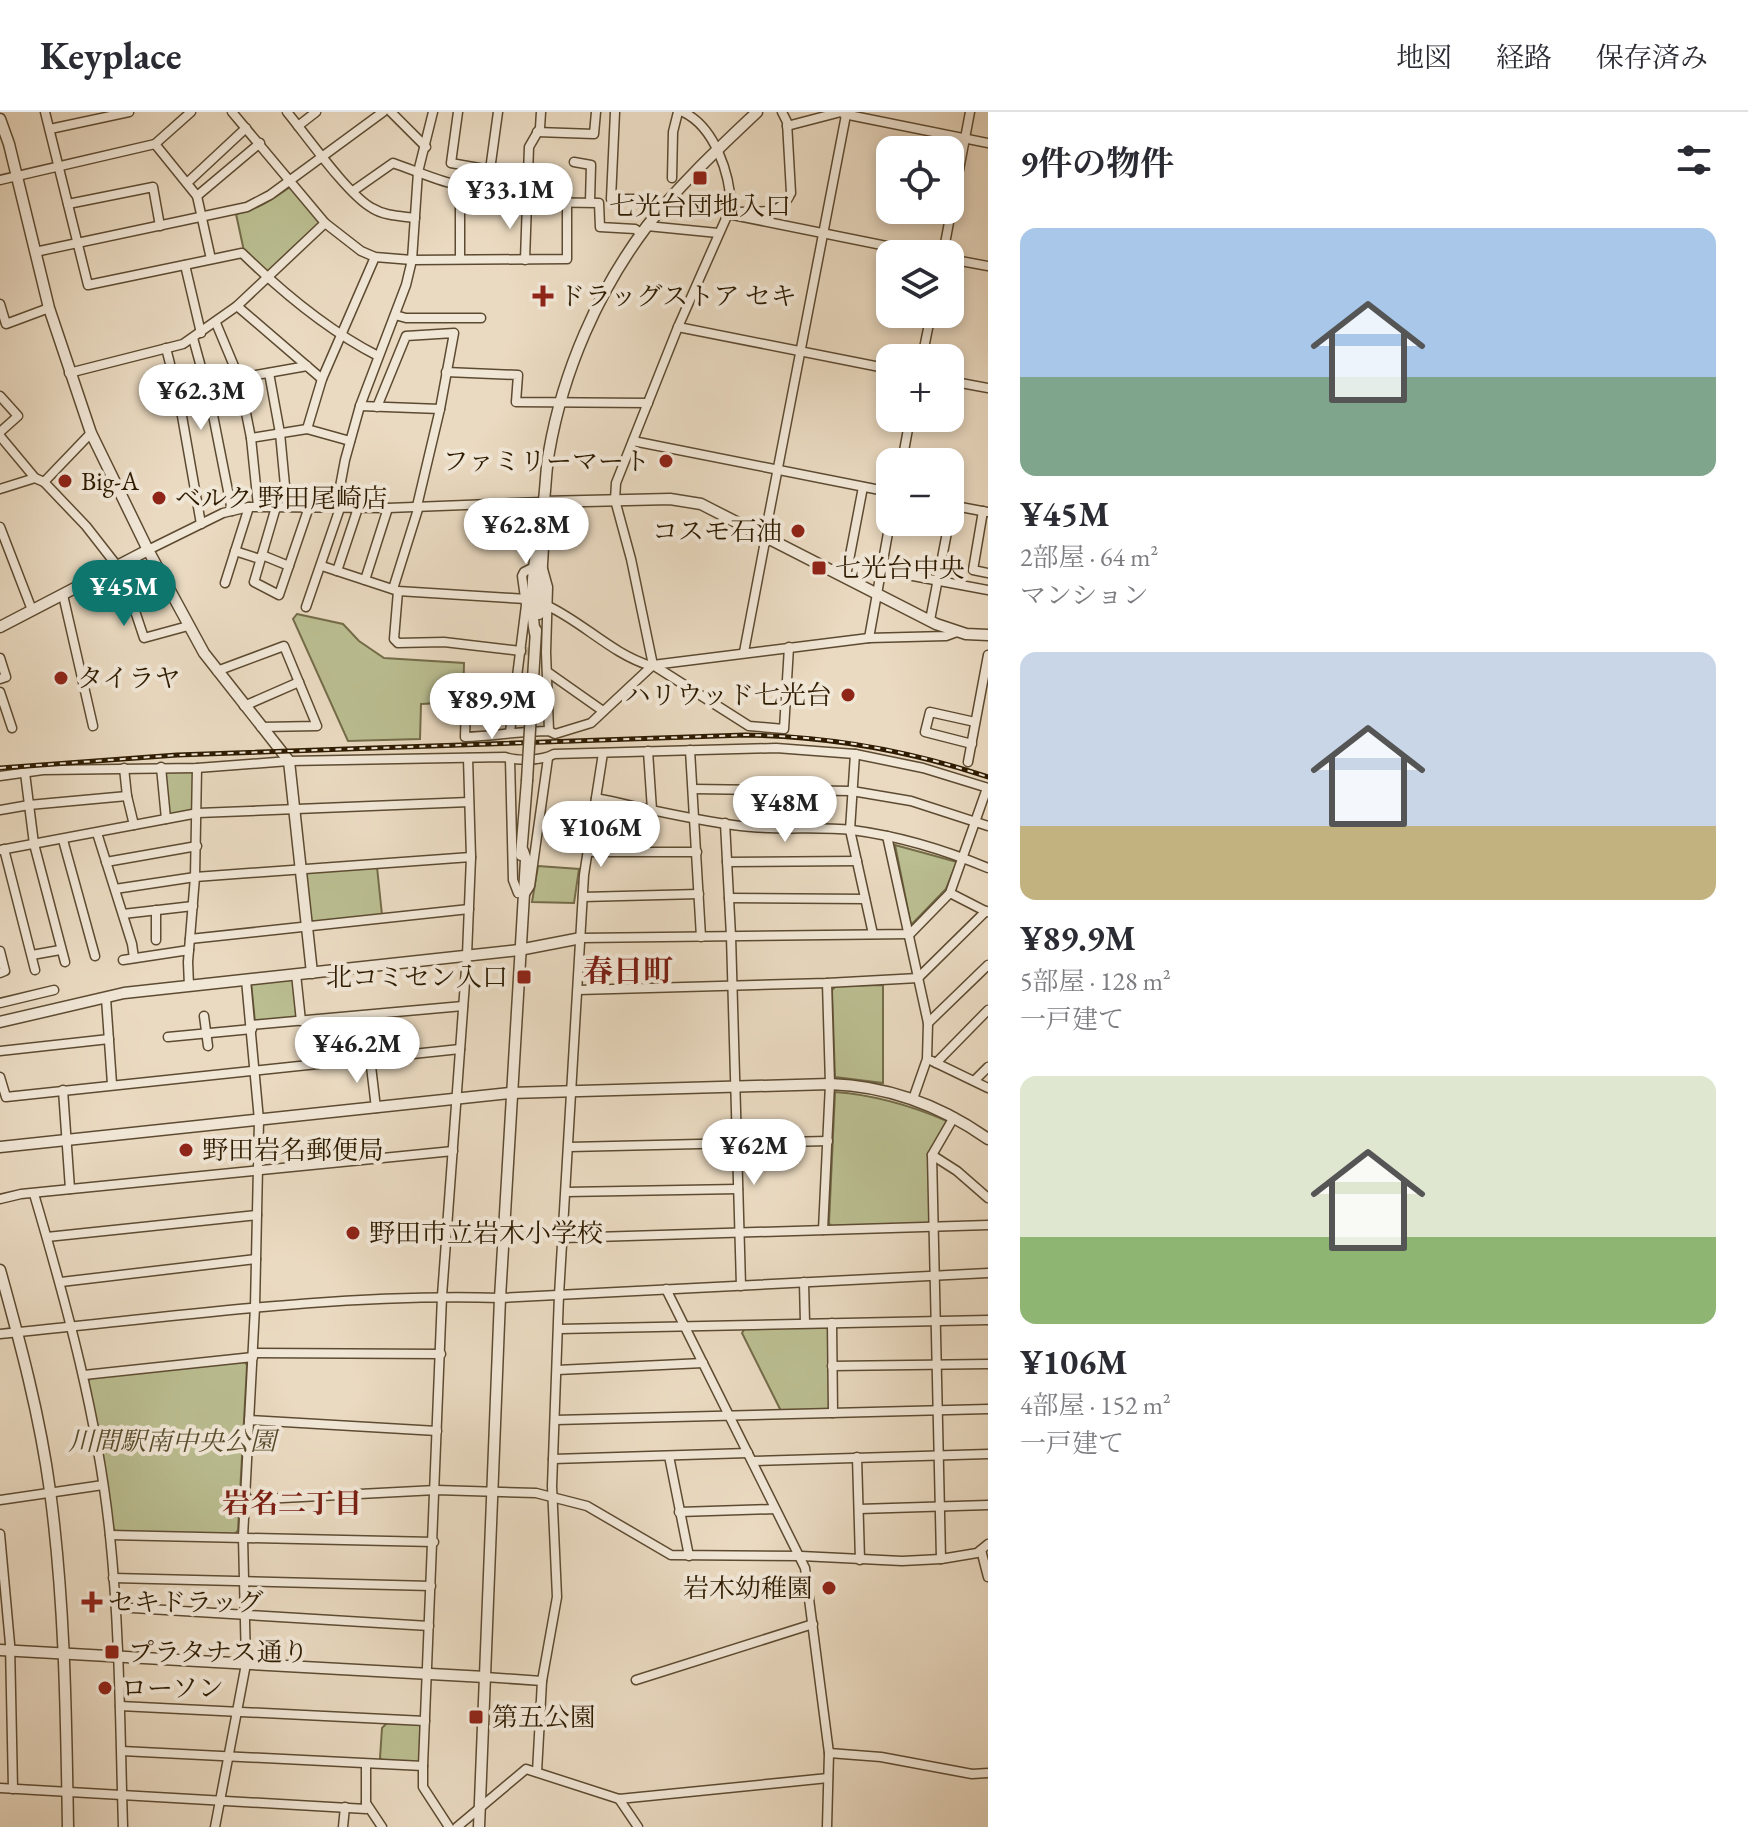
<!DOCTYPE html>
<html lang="ja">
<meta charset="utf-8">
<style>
body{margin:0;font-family:"EB Garamond","Noto Serif JP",serif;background:#f7f7f7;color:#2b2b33;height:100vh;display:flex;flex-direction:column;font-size:30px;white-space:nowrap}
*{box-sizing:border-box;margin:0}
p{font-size:26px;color:#7c7c81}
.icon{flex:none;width:44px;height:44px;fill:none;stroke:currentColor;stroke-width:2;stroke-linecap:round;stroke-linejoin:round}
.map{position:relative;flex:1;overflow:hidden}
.side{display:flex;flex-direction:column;background:#fff;width:760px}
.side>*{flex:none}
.controls{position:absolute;left:876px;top:24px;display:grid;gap:16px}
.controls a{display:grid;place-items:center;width:88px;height:88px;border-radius:16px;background:#fff;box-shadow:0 4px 12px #0003;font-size:40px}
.price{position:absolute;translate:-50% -68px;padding:0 18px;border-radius:28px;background:#fff;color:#222;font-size:26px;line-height:52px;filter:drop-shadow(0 2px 4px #0008)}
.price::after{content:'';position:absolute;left:50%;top:48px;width:24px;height:18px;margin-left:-12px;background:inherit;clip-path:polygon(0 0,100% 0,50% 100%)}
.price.selected{background:#0f766e;color:#fff}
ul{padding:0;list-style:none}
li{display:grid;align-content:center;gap:16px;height:424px;padding:0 32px}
li span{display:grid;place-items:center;height:248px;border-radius:16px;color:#555}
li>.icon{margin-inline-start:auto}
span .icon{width:144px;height:144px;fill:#fffc;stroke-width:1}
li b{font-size:34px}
h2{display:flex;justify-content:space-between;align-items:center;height:96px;padding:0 32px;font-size:34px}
header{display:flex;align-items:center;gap:48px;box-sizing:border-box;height:112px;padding:0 40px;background:#fff;border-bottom:2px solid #e1e1e2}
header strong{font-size:38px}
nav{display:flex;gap:44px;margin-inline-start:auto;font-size:28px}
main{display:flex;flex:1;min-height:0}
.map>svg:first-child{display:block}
.green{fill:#babe91;stroke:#746c49;stroke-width:2}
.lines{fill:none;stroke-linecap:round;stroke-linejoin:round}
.minor-tunnel{stroke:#c4b49b;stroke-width:8;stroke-dasharray:8 4;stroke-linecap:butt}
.minor-casing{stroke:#5d4b31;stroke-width:11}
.tertiary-casing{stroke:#5d4b31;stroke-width:13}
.minor{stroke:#f1e7d7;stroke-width:8}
.tertiary{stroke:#f1e7d7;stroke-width:10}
.rail-casing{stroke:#2e1b01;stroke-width:5}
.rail{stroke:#f1e7d7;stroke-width:2;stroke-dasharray:6;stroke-linecap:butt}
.tertiary-bridge-casing{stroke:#5d4b31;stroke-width:13;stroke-linecap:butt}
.tertiary-bridge{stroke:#f1e7d7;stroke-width:10}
.poi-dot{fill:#8f2418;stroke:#f1e7d7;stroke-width:3}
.labels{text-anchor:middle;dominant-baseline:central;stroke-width:8;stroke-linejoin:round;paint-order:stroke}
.poi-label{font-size:26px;fill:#2e1b01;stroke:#f1e7d7;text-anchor:start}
.park-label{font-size:26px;font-style:italic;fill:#584c2c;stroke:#f1e7d7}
.neighbourhood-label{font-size:28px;font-weight:bold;fill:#7a1f14;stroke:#f1e7d7}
.quarter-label{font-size:30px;font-weight:bold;fill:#7a1f14;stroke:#f1e7d7}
</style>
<header>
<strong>Keyplace</strong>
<nav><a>地図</a><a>経路</a><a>保存済み</a></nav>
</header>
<main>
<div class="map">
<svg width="988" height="1715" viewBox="0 0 988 1715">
<rect width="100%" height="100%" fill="#eadac1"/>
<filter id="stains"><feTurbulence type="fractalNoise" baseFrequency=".0025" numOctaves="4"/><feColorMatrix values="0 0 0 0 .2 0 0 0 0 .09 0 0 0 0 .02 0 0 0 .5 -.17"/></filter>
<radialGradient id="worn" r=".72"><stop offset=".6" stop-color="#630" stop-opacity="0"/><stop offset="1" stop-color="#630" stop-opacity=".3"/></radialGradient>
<!-- green -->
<g class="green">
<path d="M290,75L321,110L267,161L244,139L236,102C256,98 273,87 290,75Z"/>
<path d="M297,502L343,512L359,529L384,546L464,551L463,590L421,592L420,627L348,629L293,507Z"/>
<path d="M164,658H194L195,699L168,704Z"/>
<path d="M895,733L957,750L946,777L911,813Z"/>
<path d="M538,754L579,757L574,791L532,790Z"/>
<path d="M377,755L382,803L310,810L306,760Z"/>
<path d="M294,866L298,905L255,910L251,870Z"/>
<path d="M883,873V971L835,965L832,878L836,874Z"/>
<path d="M835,980C875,983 910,993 947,1009L929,1044L931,1107L928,1111L831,1114L829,1111Z"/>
<path d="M829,1214L830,1298L781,1299L742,1221L745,1216Z"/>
<path d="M244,1249L247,1253L238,1418L235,1422L117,1421L113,1416L88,1269L92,1265Z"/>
<path d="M387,1611L419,1612L423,1616L421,1649L417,1651L384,1650L380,1646L382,1616Z"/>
</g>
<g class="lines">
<!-- minor-tunnel -->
<path class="minor-tunnel" d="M521,539L546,540"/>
<!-- minor casing -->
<g class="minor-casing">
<g id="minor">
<path d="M45,0L88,173L242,141C283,181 327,218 378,244"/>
<path d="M232,0L325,111L361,139L375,145L412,148L567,147V90"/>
<path d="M287,0C306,23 348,83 372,96C385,104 400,104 415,106"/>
<path d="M391,0L426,35"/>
<path d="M458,0L451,51L490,58L504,73"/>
<path d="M541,0L540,16L529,35L527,90L599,91L600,115L635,117L642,122"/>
<path d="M615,0L611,87H651"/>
<path d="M683,0C715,15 730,62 731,95L678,215L616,371L615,388L631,447L653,553L749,614L784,617L789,535"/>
<path d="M844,2L988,31"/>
<path d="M298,14L316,0"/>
<path d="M787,14L841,0"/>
<path d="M50,17L129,0"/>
<path d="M537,20L594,22L596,0"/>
<path d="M155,32L197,84L211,147"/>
<path d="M574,50L591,53L590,90"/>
<path d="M490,58L498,0"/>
<path d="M672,66L673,20L678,0"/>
<path d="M0,68L155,32L191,0"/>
<path d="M187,71L246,16"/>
<path d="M353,79L393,51C430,64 461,80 501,77L504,73L527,74"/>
<path d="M197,84L260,31"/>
<path d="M68,92L153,75L160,114"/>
<path d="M732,101C757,96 778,108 791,81L787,10L782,0"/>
<path d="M728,102L926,142"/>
<path d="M647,114L718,121"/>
<path d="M35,140L247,95L270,83L383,0"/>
<path d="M943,142L970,0"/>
<path d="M460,147V75"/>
<path d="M950,147L988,154"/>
<path d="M525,148L527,90"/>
<path d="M185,153L201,221"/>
<path d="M0,192L6,212L49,196"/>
<path d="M237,194L322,267"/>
<path d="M395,203L406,206H481"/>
<path d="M216,211L239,266L251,326L258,394"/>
<path d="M678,215L890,257"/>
<path d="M193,226L210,288L232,399"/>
<path d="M166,236L179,287L201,412"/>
<path d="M922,246L931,202"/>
<path d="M446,260L518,263L516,290L648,291"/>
<path d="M69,261L183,232L237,194L325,111"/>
<path d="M269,261L280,321L287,395"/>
<path d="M239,266L307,254"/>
<path d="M950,269L988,276"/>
<path d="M0,284L18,304L0,320"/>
<path d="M360,294L440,297"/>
<path d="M377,295L406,224L454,221L440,297L417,394"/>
<path d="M307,317L322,267L375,145"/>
<path d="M0,324L35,366L44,370L86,414L118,455"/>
<path d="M251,326L307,317L350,329"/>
<path d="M633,329L890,380"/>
<path d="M902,350L910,306"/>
<path d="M44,370L91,321"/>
<path d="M0,377L35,366"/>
<path d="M950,393L987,400"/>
<path d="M276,395L254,470L279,483L309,395"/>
<path d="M336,396L345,348L360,294L406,173L412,148L418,60L433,0"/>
<path d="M983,399L973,458L988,461"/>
<path d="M0,415L32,498"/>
<path d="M765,423L846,3L850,0"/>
<path d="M148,438L223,401L249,395L388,396L543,390"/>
<path d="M235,439L260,447"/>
<path d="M262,443L289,454"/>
<path d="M322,454L398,479L526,487"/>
<path d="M543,457L548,475L546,540L549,619"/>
<path d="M881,458L988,478"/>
<path d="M337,459L358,396"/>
<path d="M846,464L863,375"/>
<path d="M365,468L388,396"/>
<path d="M225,471L249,395"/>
<path d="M393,477L419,394"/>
<path d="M170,479L132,490L144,526L188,514"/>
<path d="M398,479L394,527L398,531L444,530L521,539"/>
<path d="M63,483L93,614"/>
<path d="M548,494C584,511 612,542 651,554"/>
<path d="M306,495L340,396"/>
<path d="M930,508L949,410"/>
<path d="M869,526L890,410"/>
<path d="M744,540L766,424"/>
<path d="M0,546L6,565L0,567"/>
<path d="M217,559L284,534L317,614L261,615"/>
<path d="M549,561L603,599"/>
<path d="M0,580L12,616"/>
<path d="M513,591L466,593L465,625C495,624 520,619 549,619L555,622L591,611L653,553L869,526L946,524L957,520"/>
<path d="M244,594L299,570"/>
<path d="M510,620L526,493L522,464L524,460L536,454"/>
<path d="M972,632L925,620L930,600L975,610"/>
<path d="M690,638L701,825"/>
<path d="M648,639L652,698"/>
<path d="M855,642L850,718L873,822"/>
<path d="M510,647L513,768L518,781"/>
<path d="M968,650L988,543"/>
<path d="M161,655L166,707"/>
<path d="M124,656L127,684L134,713"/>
<path d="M25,661L34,732L65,850"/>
<path d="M0,664L43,658L197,656L289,649L505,645C517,649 542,649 554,642L776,636L855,642L923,656L988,676"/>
<path d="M693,677L852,679L911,689L988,714"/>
<path d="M596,686C644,696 692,708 741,714C778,719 815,714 852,718C898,724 945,738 988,756"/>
<path d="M0,698L29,693L127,684"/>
<path d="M725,711L731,824L741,1174"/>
<path d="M97,721L132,832L134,846"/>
<path d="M887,724L928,911L927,947L913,987"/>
<path d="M63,728L95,844"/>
<path d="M4,737L35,858"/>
<path d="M0,738L198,701L469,690"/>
<path d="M588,740H697"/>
<path d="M106,750L197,734"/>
<path d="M727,750L857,749"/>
<path d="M115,777L195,765L471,745"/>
<path d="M950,781L987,800"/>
<path d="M525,782L530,774L548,646"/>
<path d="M583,785L699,782"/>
<path d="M729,786L865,787"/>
<path d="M123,802L193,794"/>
<path d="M581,826L910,822L950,781L987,676"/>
<path d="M190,827L469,797"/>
<path d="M156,828V798"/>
<path d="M0,839L5,859L0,861"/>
<path d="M32,843L60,838"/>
<path d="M123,848L189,838"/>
<path d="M296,862L301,909"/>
<path d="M189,874L188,850L195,765L197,656"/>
<path d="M578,878L827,871L918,866L986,799"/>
<path d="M106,886L112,972"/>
<path d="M0,891L54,878"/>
<path d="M204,904L208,934"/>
<path d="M928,911L988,853"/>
<path d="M251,913L463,894"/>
<path d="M168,925L252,917"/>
<path d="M0,939L109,927"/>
<path d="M370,946L376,996"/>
<path d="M932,949L988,976"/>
<path d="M936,951L988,898"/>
<path d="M0,965L6,985L460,937"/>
<path d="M975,968L988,955"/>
<path d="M63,978L70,1077"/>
<path d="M569,1035L828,1029"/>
<path d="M932,1043L957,1059L988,1086"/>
<path d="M566,1080L738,1077"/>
<path d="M34,1082C67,1194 98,1307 110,1424C120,1521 120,1618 123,1715"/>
<path d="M0,1087L21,1082L453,1039"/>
<path d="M823,1118L830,972L827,871"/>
<path d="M47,1125L257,1103"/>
<path d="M563,1126L988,1113"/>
<path d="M61,1170L256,1147"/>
<path d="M804,1170L805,1211"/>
<path d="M666,1177L805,1456L829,1641L827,1715"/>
<path d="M832,1211L833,1301"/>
<path d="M559,1217L988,1208"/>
<path d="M0,1222C166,1206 333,1181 500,1186L988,1161"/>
<path d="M253,1241L441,1242"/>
<path d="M832,1254L988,1252"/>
<path d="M557,1258L703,1251"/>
<path d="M84,1263L253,1245"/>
<path d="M249,1308L437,1319"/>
<path d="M555,1308L988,1297"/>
<path d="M669,1344L689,1444"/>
<path d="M857,1345L860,1448"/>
<path d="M553,1347L748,1341"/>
<path d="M752,1349L988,1342"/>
<path d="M0,1388L103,1373"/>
<path d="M245,1388L436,1378L536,1381L587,1394L671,1443L801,1444L902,1449L941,1447L977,1441L988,1432"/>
<path d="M859,1397L988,1393"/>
<path d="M679,1400L775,1397"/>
<path d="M0,1422L10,1532L13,1677"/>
<path d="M110,1423L434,1430"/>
<path d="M981,1438L988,1465"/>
<path d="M941,1447L932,1043L954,1005"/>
<path d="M113,1466L431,1474"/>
<path d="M116,1495L429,1514"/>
<path d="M485,1565L542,1569"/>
<path d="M636,1568L813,1512"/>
<path d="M120,1594L425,1609"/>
<path d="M122,1639L423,1654"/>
<path d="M829,1641L881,1645L972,1662L988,1661"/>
<path d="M366,1652V1691L382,1715"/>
<path d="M537,1660L542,1569L557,1485L552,1374L559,1183L584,763L603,641"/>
<path d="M0,1676L366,1697V1691"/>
<path d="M619,1687L638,1715"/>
<path d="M215,1715L246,1552L243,1425L255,1195L259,1008L246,868"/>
<path d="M343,1715L345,1695"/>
<path d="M449,1715L423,1675V1654L442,1184L467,843L471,745L468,646"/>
<path d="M457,1715L526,1657L619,1687L828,1666"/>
</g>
</g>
<!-- tertiary casing -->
<g class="tertiary-casing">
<g id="tertiary">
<path d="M0,7L9,32L49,196L91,321L148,438L204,541L289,649L312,861"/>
<path d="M543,390L670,387L701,392L936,512L966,522L988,523"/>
<path d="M539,502L544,419"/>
<path d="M0,515L148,438"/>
<path d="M535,521C527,478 538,431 544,388C546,372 546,356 549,340C563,259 598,179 647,114C679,73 719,36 757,0"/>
<path d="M531,600L536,518"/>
<path d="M521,743L527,669"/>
<path d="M0,910L124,881L519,838L581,826"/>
<path d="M0,1035L510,981L830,972C889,974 940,993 988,1027"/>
<path d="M0,1158C20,1230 40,1304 50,1379C65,1491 66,1602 68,1715"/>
<path d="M0,1538L485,1565"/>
<path d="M479,1715L500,1186L526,748L523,739"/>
</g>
</g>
<!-- minor -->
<use href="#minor" class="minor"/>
<!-- tertiary -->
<use href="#tertiary" class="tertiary"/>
<!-- rail casing -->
<g class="rail-casing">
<path id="rail" d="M0,656L177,643L745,623C830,624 907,638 988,665"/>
</g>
<!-- rail -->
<use href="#rail" class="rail"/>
<!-- tertiary-bridge casing -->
<g class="tertiary-bridge-casing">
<path id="tertiary-bridge" d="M527,669L531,600"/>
</g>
<!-- tertiary-bridge -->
<use href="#tertiary-bridge" class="tertiary-bridge"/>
</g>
<!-- markers -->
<g class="poi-dot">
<rect x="692" y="58" width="16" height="16" rx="4"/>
<path d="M539 172h8v8h8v8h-8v8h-8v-8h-8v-8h8z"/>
<circle cx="666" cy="349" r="8"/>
<circle cx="65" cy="369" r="8"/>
<circle cx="159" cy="386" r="8"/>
<circle cx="798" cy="419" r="8"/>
<rect x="811" y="448" width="16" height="16" rx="4"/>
<circle cx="61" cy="566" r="8"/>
<circle cx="848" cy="583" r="8"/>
<rect x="516" y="857" width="16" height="16" rx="4"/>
<circle cx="186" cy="1038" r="8"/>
<circle cx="353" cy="1121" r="8"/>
<circle cx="829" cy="1476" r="8"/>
<path d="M88 1478h8v8h8v8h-8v8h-8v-8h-8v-8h8z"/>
<rect x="104" y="1532" width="16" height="16" rx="4"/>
<circle cx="105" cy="1576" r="8"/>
<rect x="468" y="1597" width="16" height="16" rx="4"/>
</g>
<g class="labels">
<!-- poi labels -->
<g class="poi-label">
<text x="700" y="94" text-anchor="middle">七光台団地入口</text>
<text x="559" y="184">ドラッグストア セキ</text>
<text x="650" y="349" text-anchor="end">ファミリーマート</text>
<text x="81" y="369">Big-A</text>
<text x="175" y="386">ベルク 野田尾崎店</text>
<text x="782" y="419" text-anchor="end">コスモ石油</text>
<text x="835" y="456">七光台中央</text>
<text x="77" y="566">タイラヤ</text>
<text x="832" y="583" text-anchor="end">ハリウッド七光台</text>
<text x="508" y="865" text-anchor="end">北コミセン入口</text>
<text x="202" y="1038">野田岩名郵便局</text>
<text x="369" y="1121">野田市立岩木小学校</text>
<text x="813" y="1476" text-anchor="end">岩木幼稚園</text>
<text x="108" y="1490">セキドラッグ</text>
<text x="128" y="1540">プラタナス通り</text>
<text x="121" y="1576">ローソン</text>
<text x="492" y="1605">第五公園</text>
</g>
<!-- park labels -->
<g class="park-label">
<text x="172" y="1329">川間駅南中央公園</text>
</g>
<!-- neighbourhood labels -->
<g class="neighbourhood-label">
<text x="292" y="1391">岩名二丁目</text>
</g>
<!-- quarter labels -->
<g class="quarter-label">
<text x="628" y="858">春日町</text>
</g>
</g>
<rect width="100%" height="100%" filter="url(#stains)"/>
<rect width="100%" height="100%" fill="url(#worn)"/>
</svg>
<div class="controls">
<a><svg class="icon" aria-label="locate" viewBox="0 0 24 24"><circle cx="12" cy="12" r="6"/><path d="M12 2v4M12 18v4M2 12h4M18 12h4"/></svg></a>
<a><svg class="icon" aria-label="layers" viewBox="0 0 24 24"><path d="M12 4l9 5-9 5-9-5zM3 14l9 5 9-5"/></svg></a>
<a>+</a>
<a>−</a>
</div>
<b class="price" style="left:510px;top:119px">¥33.1M</b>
<b class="price" style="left:201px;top:320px">¥62.3M</b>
<b class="price" style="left:526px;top:454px">¥62.8M</b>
<b class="price selected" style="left:124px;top:516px">¥45M</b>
<b class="price" style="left:492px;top:629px">¥89.9M</b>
<b class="price" style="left:785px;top:732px">¥48M</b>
<b class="price" style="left:601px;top:757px">¥106M</b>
<b class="price" style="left:357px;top:973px">¥46.2M</b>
<b class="price" style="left:754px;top:1075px">¥62M</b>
</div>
<section class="side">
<h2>9件の物件<svg class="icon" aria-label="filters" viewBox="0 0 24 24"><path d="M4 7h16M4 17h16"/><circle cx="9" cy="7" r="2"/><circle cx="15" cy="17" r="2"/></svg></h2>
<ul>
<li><span style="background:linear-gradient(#a9c7e8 60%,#7fa58c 0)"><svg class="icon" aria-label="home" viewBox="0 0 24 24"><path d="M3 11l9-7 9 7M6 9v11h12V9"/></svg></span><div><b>¥45M</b><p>2部屋 · 64 m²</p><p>マンション</p></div></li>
<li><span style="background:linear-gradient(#c9d6e8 70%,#c2b280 0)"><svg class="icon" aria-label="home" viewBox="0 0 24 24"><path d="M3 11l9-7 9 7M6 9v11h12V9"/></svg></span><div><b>¥89.9M</b><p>5部屋 · 128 m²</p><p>一戸建て</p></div></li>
<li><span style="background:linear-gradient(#dfe7d0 65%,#8fb573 0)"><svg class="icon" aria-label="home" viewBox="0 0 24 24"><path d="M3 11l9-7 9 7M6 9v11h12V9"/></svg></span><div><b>¥106M</b><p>4部屋 · 152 m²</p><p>一戸建て</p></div></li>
</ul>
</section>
</main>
